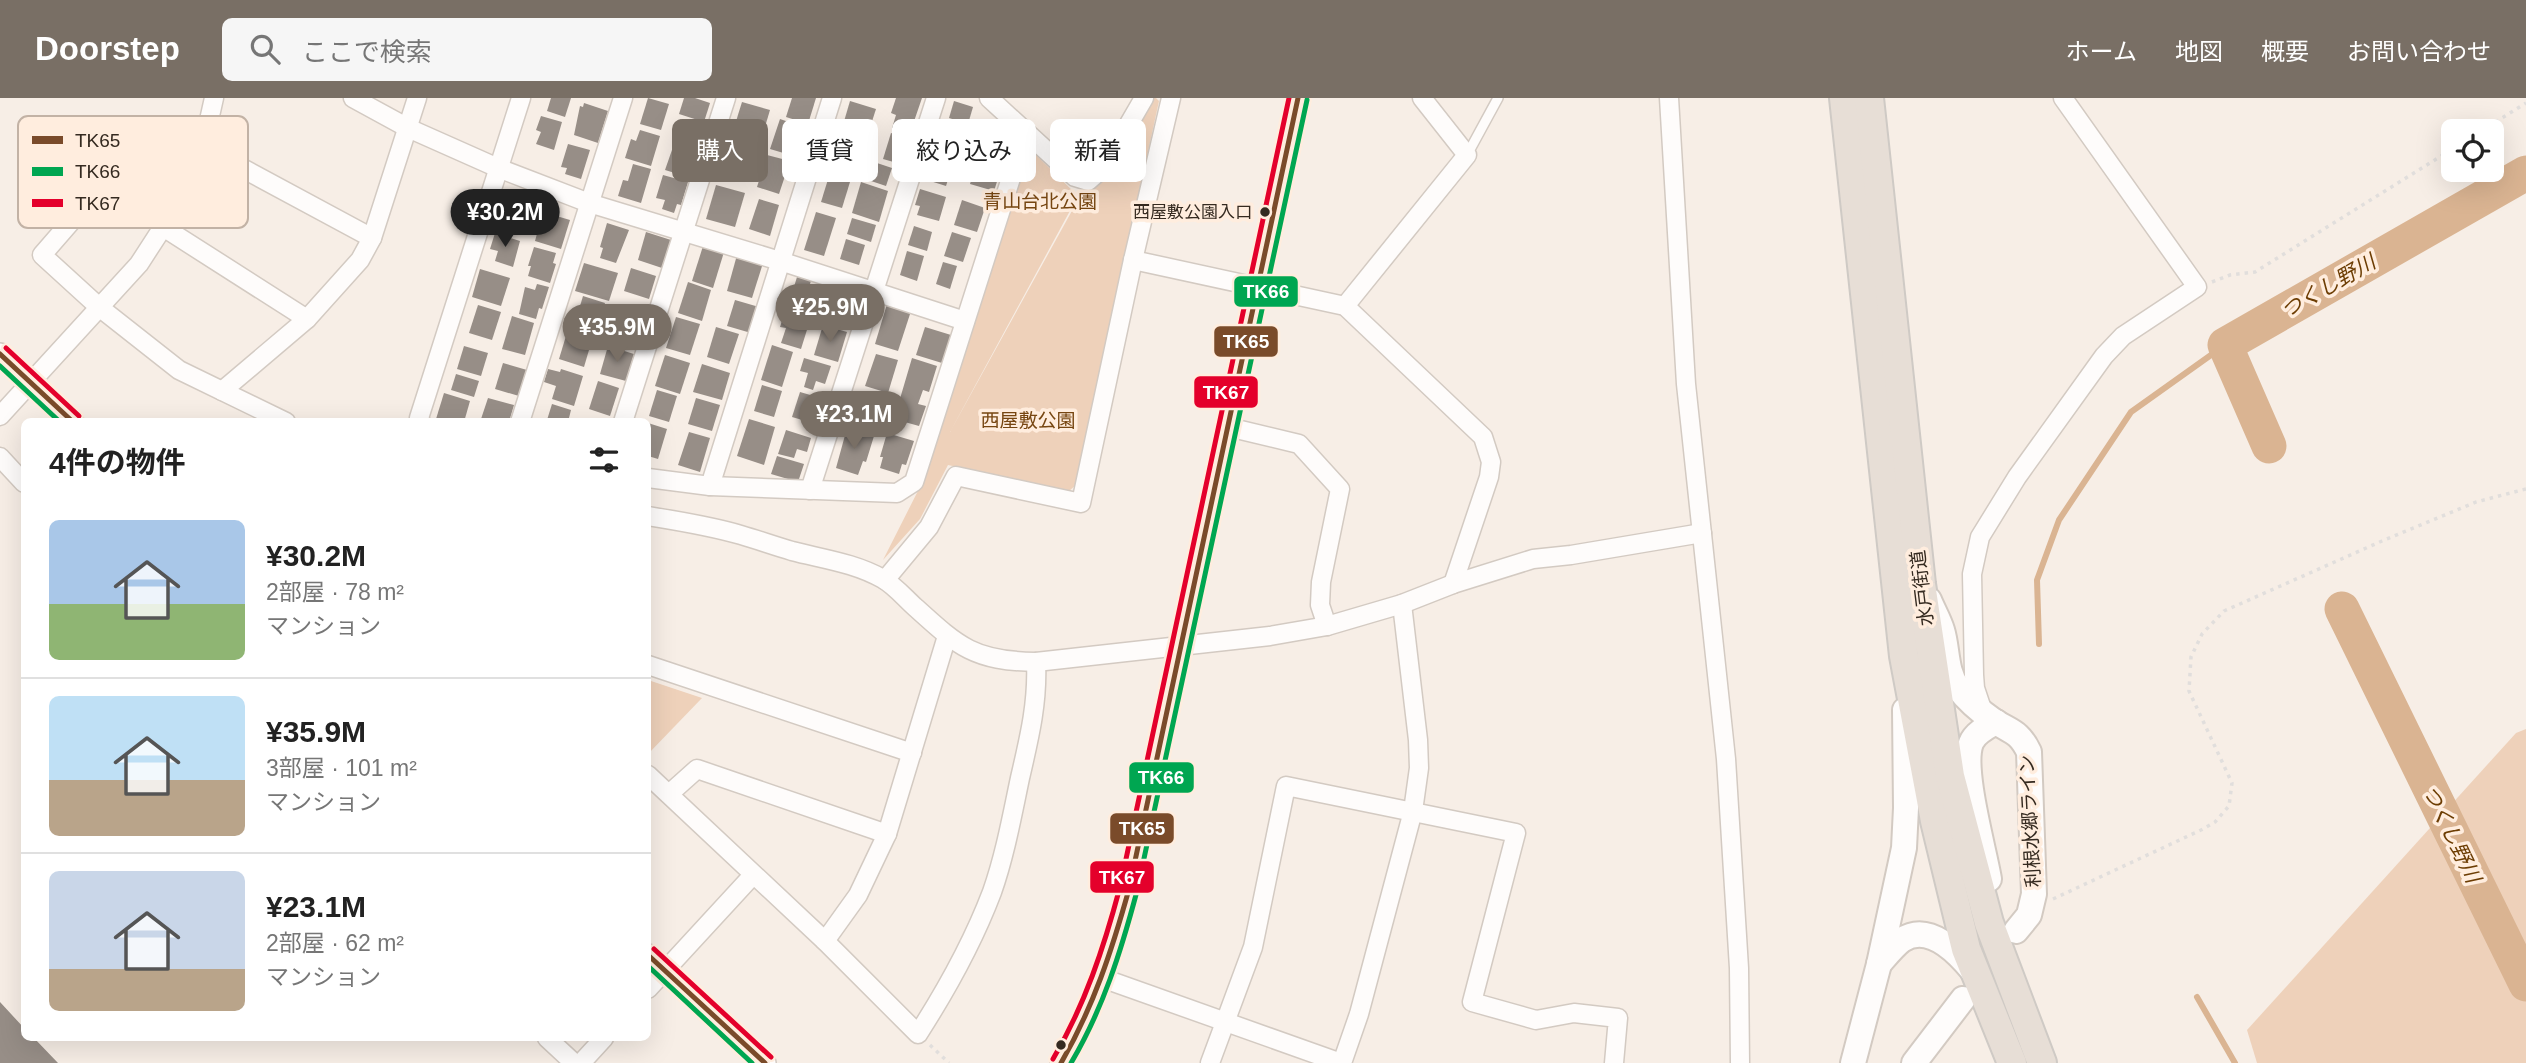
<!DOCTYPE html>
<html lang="ja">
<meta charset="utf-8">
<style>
body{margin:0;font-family:Arial,"Noto Sans JP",sans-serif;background:#f6f6f6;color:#222;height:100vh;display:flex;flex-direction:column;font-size:26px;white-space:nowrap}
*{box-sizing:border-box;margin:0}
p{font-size:23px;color:#767676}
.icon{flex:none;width:38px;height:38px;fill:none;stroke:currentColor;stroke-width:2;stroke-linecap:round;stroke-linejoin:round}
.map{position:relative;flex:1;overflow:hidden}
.sheet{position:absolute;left:21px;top:320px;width:630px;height:623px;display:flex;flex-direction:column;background:#fff;border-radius:10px;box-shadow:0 7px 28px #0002}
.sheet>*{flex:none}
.banner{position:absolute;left:672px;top:21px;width:665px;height:63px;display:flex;gap:14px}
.controls{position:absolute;left:2441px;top:21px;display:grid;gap:14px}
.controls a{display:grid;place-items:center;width:63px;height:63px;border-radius:10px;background:#fff;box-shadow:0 7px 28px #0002;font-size:35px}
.price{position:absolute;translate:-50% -60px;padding:0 16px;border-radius:24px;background:#796f65;color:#fff;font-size:23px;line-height:46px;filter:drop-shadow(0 2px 4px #0008)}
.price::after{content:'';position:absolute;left:50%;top:42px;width:21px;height:16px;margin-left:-10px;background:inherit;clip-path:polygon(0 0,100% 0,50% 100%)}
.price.on{background:#222;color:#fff}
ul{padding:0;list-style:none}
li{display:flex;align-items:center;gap:21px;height:175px;padding:0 28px}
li+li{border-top:2px solid #e0e0e0}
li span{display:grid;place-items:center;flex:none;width:196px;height:140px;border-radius:10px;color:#555}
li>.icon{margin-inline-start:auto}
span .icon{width:84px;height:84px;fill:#fffc;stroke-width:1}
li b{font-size:30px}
h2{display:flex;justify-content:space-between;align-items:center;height:84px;padding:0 28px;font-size:30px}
.tag{padding:0 24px;border-radius:10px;background:#fff;box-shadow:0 7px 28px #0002;font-size:24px;line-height:63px}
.tag.on{background:#796f65;color:#fff}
header{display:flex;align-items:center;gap:42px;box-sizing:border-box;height:98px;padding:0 35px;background:#796f65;color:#fff}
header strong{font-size:33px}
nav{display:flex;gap:38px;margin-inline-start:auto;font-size:24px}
.search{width:490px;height:63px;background:#f6f6f6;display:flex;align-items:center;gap:18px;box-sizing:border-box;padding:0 24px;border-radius:10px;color:#767676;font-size:26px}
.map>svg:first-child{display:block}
.green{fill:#eed1ba}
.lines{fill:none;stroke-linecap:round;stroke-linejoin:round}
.stream{stroke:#dab492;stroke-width:6}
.river{stroke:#dab492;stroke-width:35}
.building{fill:#978e87}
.service-casing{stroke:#d3cac2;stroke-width:12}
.minor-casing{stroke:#d3cac2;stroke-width:21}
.tertiary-casing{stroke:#d3cac2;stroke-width:24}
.secondary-casing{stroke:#d3cac2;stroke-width:28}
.trunk-casing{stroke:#cfcac5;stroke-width:32}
.path{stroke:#e1dedc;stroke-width:3.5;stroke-dasharray:3.5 5;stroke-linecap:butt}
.service{stroke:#fefcfb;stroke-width:9}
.minor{stroke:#fefcfb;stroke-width:18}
.tertiary{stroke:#fefcfb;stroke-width:21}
.secondary{stroke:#fefcfb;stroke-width:24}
.trunk{stroke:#e7ded6;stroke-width:28}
.bus-1-casing{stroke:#ffedde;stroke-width:10}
.bus-2-casing{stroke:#ffedde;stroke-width:10}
.bus-3-casing{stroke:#ffedde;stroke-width:10}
.bus-1{stroke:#7a4b2a;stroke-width:5}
.bus-2{stroke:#00a651;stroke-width:5}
.bus-3{stroke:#e4002b;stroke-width:5}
.bus-dot{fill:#352a20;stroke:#ffedde;stroke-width:2.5}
.labels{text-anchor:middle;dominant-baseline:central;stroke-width:7;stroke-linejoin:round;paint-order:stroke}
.bus-label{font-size:17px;fill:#352a20;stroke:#ffedde;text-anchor:end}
.park-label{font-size:19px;fill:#774611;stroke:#ffedde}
.street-label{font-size:19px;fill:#352a20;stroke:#ffedde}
.water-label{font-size:21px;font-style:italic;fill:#6d3d03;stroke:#ffedde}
.key{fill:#ffedde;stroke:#c2b2a5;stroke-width:2}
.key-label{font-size:19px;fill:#352a20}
.line-badge{stroke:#ffedde;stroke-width:2.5}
.badge-label{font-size:19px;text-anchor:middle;font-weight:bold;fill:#fff}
</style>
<header>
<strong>Doorstep</strong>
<div class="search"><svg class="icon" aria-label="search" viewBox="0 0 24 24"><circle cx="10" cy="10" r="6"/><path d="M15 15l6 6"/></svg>ここで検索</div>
<nav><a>ホーム</a><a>地図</a><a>概要</a><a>お問い合わせ</a></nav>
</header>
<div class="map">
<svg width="2526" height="965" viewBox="0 0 2526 965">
<rect width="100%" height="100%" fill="#f7eee6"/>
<!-- green -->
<g class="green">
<path d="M1152,0H1156L1159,3L1076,387L1069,393L948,367L920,421L883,462L925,379L1023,56L1033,54L1078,98L950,334L1079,100C1112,85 1134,31 1152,0Z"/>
<path d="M648,582L702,600L648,656Z"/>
<path d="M2526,631V965H2257L2247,932L2516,635Z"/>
</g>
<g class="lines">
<!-- stream -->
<g class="stream">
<path d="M2039,546L2037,482L2059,422L2131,314L2225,247"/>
<path d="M2197,899L2235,965"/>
</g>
<!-- river -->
<g class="river">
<path d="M2269,348L2225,247L2526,75"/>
<path d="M2342,511L2526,886"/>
</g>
</g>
<!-- building -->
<g class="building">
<path d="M551,0H571L565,19L547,13Z"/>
<path d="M648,0L669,6L661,32L640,26Z"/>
<path d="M684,0H695L710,5L704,24L679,16Z"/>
<path d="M792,0H816L808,26L786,19Z"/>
<path d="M896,0H922L910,35L892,30L896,17L891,15Z"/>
<path d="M850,3L876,11L865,45L840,37Z"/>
<path d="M954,3L973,9L968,26L949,20Z"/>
<path d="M742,4L770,12L761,42L733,33Z"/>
<path d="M584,5L608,13L598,45L574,37L580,8L583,9Z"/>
<path d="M541,18L562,24L554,52L536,46L541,34L536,32Z"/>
<path d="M680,21L702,28L696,48L673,41Z"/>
<path d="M780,21L806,30L797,59L770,51Z"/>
<path d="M946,22L967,29L959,55L938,49Z"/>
<path d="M991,22L1013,30L1006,54L983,47Z"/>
<path d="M640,32L660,38L651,68L625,60L631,41L636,43Z"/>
<path d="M891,35L911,41L904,67L883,61Z"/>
<path d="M568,46L590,52L581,81L565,76L567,70L561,69Z"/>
<path d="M837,46L859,53L852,77L829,71Z"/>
<path d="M732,47L754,54L745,81L724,74Z"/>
<path d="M673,49L695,56L688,79L665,72Z"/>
<path d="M931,56L954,63L946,88L927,82L931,71L927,69Z"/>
<path d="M767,57L790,63L779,96L757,89Z"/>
<path d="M979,58L1003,65L994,93L970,86Z"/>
<path d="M871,63L892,70L886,88L865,81Z"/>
<path d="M633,66L651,71L641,105L618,98L623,82L628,83Z"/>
<path d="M663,77L688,84L681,107L677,106L674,115L662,111L665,102L656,100Z"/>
<path d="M829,78L850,84L842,110L821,104Z"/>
<path d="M861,84L888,93L879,124L852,115Z"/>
<path d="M716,87L745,95L735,129L706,121Z"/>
<path d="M920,91L946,99L939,123L917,117L920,108L915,107Z"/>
<path d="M759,101L779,107L770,138L749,131Z"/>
<path d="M962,102L985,110L977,134L954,127Z"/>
<path d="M543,114L570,122L561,151L535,143Z"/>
<path d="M816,114L836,120L824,158L804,152Z"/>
<path d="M852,120L876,127L871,144L847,136Z"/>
<path d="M607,125L629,132L616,165L600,160L603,150L600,149Z"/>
<path d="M914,128L932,134L927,153L908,147Z"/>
<path d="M646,134L671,142L662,170L638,162Z"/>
<path d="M952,134L971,140L963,164L944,158Z"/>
<path d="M495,135L520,143L513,169L495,163L498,153L490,151Z"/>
<path d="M846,141L865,147L859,167L840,161Z"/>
<path d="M703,148L724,154L713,190L692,183Z"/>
<path d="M534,149L556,155L553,165L556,166L550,185L528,178L531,168H528Z"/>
<path d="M907,153L924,158L917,183L900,177Z"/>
<path d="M737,157L763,165L752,200L727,193Z"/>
<path d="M943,164L957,168L950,191L936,186Z"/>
<path d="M584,165L618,175L609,203L575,193Z"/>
<path d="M631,170L656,178L649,201L624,193Z"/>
<path d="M480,171L510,180L501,208L472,199Z"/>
<path d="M797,179L811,183L807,195L813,197L808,211L789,205Z"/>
<path d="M688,184L711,192L702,223L678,215Z"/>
<path d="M537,186L549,189L542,211L539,210L536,221L519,216L525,189L535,192Z"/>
<path d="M835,188L860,196L851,226L826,218Z"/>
<path d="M583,198L605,205L597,231L575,225Z"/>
<path d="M735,202L759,209L751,235L727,228Z"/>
<path d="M887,206L911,213L898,253L875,246Z"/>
<path d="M478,207L501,214L492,242L469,235Z"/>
<path d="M622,207L644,214L635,242L613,235Z"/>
<path d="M785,213L811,219L801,251L781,245L786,230L780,229Z"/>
<path d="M512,218L534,225L525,257L502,251Z"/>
<path d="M676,219L700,226L690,257L666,250Z"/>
<path d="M823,227L847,234L838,264L814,257Z"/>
<path d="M569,228L594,235L584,269L559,261Z"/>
<path d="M716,229L739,236L729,266L707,259Z"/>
<path d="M925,229L951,237L942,265L916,257Z"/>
<path d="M772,247L793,254L782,289L761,282Z"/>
<path d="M464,248L488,255L481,278L457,271Z"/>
<path d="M608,248L634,256L626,283L600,276Z"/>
<path d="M876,256L898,262L888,295L865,288Z"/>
<path d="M665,257L690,265L680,296L655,288Z"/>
<path d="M804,260L831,268L825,286L816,283L813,292L804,289L808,275L800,273Z"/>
<path d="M912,260L937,268L929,294L923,292L918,306L926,308L919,328L894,321Z"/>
<path d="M503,265L527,272L519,298L495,291Z"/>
<path d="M702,266L730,275L722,302L693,294Z"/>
<path d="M548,271L560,274L561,271L583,278L574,308L552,301L556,288L544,284Z"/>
<path d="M456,276L479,283L474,299L451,292Z"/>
<path d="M598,283L619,290L610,318L589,311Z"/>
<path d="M762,287L782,293L774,319L754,313Z"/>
<path d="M657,292L677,298L669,324L649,318Z"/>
<path d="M859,293L885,301L876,332L850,323Z"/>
<path d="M800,294L824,301L816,326L792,319Z"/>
<path d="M444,295L470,303L464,324H445L436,321Z"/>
<path d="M488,300L514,307L509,324H480Z"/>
<path d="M696,300L720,307L712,333L688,326Z"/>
<path d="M552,306L571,312L568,324L547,322Z"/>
<path d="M749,321L775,329L764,367L737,358Z"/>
<path d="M648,325L667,331L658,361L648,358Z"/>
<path d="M847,330L874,338L866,364L863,363L858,377L836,370Z"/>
<path d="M786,332L811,340L807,354L797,351L794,360L778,356Z"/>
<path d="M689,334L710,340L700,374L678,367Z"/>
<path d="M887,335L914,343L906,367L902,366L899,376L880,370L883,359H880Z"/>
<path d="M777,358L804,366L798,384L771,376Z"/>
<path d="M0,904L24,930V940H34L58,965H0Z"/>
</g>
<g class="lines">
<!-- service casing -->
<g class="service-casing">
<path id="service" d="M1467,57L1498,0"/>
</g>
<!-- minor casing -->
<g class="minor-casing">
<g id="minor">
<path d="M353,0L408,30L498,70L589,105L780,163L965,223"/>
<path d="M989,0L1075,79L1088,83L1104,69L1144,0"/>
<path d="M1669,0L1686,286L1726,661L1739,870L1740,965"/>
<path d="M203,49L372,140"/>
<path d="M50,72L88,104L42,157L99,209L179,272L286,324"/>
<path d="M163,129L307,221"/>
<path d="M1133,162L1345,208L1483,339L1491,364L1489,379L1453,486"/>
<path d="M1345,208L1467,57L1422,0"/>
<path d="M222,293L307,221L360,162L372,140L417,0"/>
<path d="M0,318L139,166L163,129L203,49L214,0"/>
<path d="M421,324L419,320L521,0"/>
<path d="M520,324L623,0"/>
<path d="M623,324L726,0"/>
<path d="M1228,329L1299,346L1340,391L1321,484L1320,507L1327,528"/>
<path d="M0,359L24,385"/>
<path d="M648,380L710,388L897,395L914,384L1026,33"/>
<path d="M710,388L832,0"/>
<path d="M810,392L936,0"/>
<path d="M648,418C679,423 711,428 741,437C758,442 775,448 792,453C823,461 855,465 883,481C895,488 905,500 915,509C959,549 974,563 1036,564L1270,538L1327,528L1402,506L1453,486L1533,461L1571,457L1702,435"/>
<path d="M885,482L929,429L956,378L1081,405L1133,162L1171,0"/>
<path d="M648,567L912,655"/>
<path d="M1983,614L1975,590L1974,577L1972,476L1980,439L2017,379L2104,258L2123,238L2197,189L2063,0"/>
<path d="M648,677L825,843L918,936C947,891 973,844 992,794C1005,757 1012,718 1020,680C1029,641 1038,605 1036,564"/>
<path d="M669,696L697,671L887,736"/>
<path d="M825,843L858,797L887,736L947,538"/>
<path d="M1102,880L1341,965"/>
<path d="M648,891L753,777"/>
<path d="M547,940L574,965"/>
<path d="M581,965L604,940"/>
<path d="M1210,965L1253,849L1286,688L1516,735L1472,904L1536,922L1574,915L1618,920L1614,965"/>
<path d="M1342,965L1359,916L1413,713L1419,670L1418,642L1402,506"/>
</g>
</g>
<!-- tertiary casing -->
<g class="tertiary-casing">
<g id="tertiary">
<path d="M0,256L73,324"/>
<path d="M648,857L765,965"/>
<path d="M1061,965C1095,912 1113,851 1129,791L1298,0"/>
</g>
</g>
<!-- secondary casing -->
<g class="secondary-casing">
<g id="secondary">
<path d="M1929,502C1933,512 1939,522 1942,532C1948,551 1945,573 1958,590C1967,602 1981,614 1994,623C2011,634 2019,633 2029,654L2034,796L2029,817L2016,833"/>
<path d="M1989,781C1984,751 1961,671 1971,645C1975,635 1987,629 1996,624"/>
<path d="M1879,866C1886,858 1894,848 1902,842C1929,824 1957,854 1972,872"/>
<path d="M1853,965L1879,866L1904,750L1906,710L1905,612"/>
<path d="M1914,965L1963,901"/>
</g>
</g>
<!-- trunk casing -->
<g class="trunk-casing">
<g id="trunk">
<path d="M1844,0L1904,558L1935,723L1966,851L2012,965"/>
<path d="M1869,0L1921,486L1950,678L1989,825L2042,965"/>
</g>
</g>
<!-- path -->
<g class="path">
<path d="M2481,33L2526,5"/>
<path d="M2212,184L2230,177L2255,174L2454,50"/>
<path d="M2053,801L2201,732L2215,724L2229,708L2232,685L2189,593L2191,559L2202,536L2224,513L2382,443L2476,404L2526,391"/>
<path d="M930,947L949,965"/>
</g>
<!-- service -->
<use href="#service" class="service"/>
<!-- minor -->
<use href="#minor" class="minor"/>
<!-- tertiary -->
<use href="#tertiary" class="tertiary"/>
<!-- secondary -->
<use href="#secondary" class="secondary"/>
<!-- trunk -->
<use href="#trunk" class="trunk"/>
<!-- bus-1 casing -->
<g class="bus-1-casing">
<g id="bus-1">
<path d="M0,256L73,324"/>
<path d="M648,857L765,965"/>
<path d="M1061,965C1093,910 1112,852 1129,791L1298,0"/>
</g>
</g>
<!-- bus-2 casing -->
<g class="bus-2-casing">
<g id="bus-2">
<path d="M0,268L60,324"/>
<path d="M648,868L752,965"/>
<path d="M1071,965C1103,911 1121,853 1137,793L1307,2"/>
</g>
</g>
<!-- bus-3 casing -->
<g class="bus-3-casing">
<g id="bus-3">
<path d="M6,250L79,318"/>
<path d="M654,851L771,959"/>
<path d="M1053,961C1085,907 1104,849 1120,789L1289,0"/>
</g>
</g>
<!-- bus-1 -->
<use href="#bus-1" class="bus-1"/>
<!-- bus-2 -->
<use href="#bus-2" class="bus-2"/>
<!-- bus-3 -->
<use href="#bus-3" class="bus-3"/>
</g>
<!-- markers -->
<g class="bus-dot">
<circle cx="1265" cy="114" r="6"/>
<circle cx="1061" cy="947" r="6"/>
</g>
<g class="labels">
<!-- bus labels -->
<g class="bus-label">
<text x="1252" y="114">西屋敷公園入口</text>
</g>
<!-- park labels -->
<g class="park-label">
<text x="1040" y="103">青山台北公園</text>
<text x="1028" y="322">西屋敷公園</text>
</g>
<!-- street labels -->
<g class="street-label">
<text transform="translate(1922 490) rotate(-97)">水戸街道</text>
<text transform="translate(2030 723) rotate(-93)">利根水郷ライン</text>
</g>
<!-- water labels -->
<g class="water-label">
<text transform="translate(2328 188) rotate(-30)">つくし野川</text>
<text transform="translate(2452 736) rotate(64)">つくし野川</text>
</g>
</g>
<!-- legend -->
<rect x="18" y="18" width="230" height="112" rx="10" class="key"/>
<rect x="32" y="38" width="31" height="8" fill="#7a4b2a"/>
<rect x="32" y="69" width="31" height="9" fill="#00a651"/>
<rect x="32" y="101" width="31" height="8" fill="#e4002b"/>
<g class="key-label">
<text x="75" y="49">TK65</text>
<text x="75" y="80">TK66</text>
<text x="75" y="112">TK67</text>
</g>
<g class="line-badge">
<rect x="1233" y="177" width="66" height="33" rx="7" fill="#00a651"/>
<rect x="1213" y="227" width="66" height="33" rx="7" fill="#7a4b2a"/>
<rect x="1193" y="277" width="66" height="34" rx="7" fill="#e4002b"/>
<rect x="1128" y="663" width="67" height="33" rx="7" fill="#00a651"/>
<rect x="1109" y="714" width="66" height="33" rx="7" fill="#7a4b2a"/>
<rect x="1089" y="762" width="66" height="34" rx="7" fill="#e4002b"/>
</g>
<g class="badge-label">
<text x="1266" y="200">TK66</text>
<text x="1246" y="250">TK65</text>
<text x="1226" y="301">TK67</text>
<text x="1161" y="686">TK66</text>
<text x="1142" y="737">TK65</text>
<text x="1122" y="786">TK67</text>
</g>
</svg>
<div class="controls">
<a><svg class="icon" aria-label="locate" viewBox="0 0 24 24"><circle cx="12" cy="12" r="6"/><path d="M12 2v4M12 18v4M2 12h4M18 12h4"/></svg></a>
</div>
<b class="price on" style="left:505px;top:151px">¥30.2M</b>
<b class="price" style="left:830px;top:246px">¥25.9M</b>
<b class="price" style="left:617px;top:266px">¥35.9M</b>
<b class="price" style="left:854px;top:353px">¥23.1M</b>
<div class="banner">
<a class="tag on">購入</a>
<a class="tag">賃貸</a>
<a class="tag">絞り込み</a>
<a class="tag">新着</a>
</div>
<section class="sheet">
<h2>4件の物件<svg class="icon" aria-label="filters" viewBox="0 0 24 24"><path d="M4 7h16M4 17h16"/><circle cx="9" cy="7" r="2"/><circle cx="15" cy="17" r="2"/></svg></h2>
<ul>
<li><span style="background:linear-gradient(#a9c7e8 60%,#8fb573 0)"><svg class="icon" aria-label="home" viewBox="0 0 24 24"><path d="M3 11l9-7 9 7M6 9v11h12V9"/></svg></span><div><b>¥30.2M</b><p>2部屋 · 78 m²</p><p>マンション</p></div></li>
<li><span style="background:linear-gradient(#bfe0f5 60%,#b9a48a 0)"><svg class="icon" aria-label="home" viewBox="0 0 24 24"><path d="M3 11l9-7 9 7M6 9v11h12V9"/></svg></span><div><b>¥35.9M</b><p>3部屋 · 101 m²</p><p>マンション</p></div></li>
<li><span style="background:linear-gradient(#c9d6e8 70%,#b9a48a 0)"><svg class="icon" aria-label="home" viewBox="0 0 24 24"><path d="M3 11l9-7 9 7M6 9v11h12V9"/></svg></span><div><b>¥23.1M</b><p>2部屋 · 62 m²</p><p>マンション</p></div></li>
</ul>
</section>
</div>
